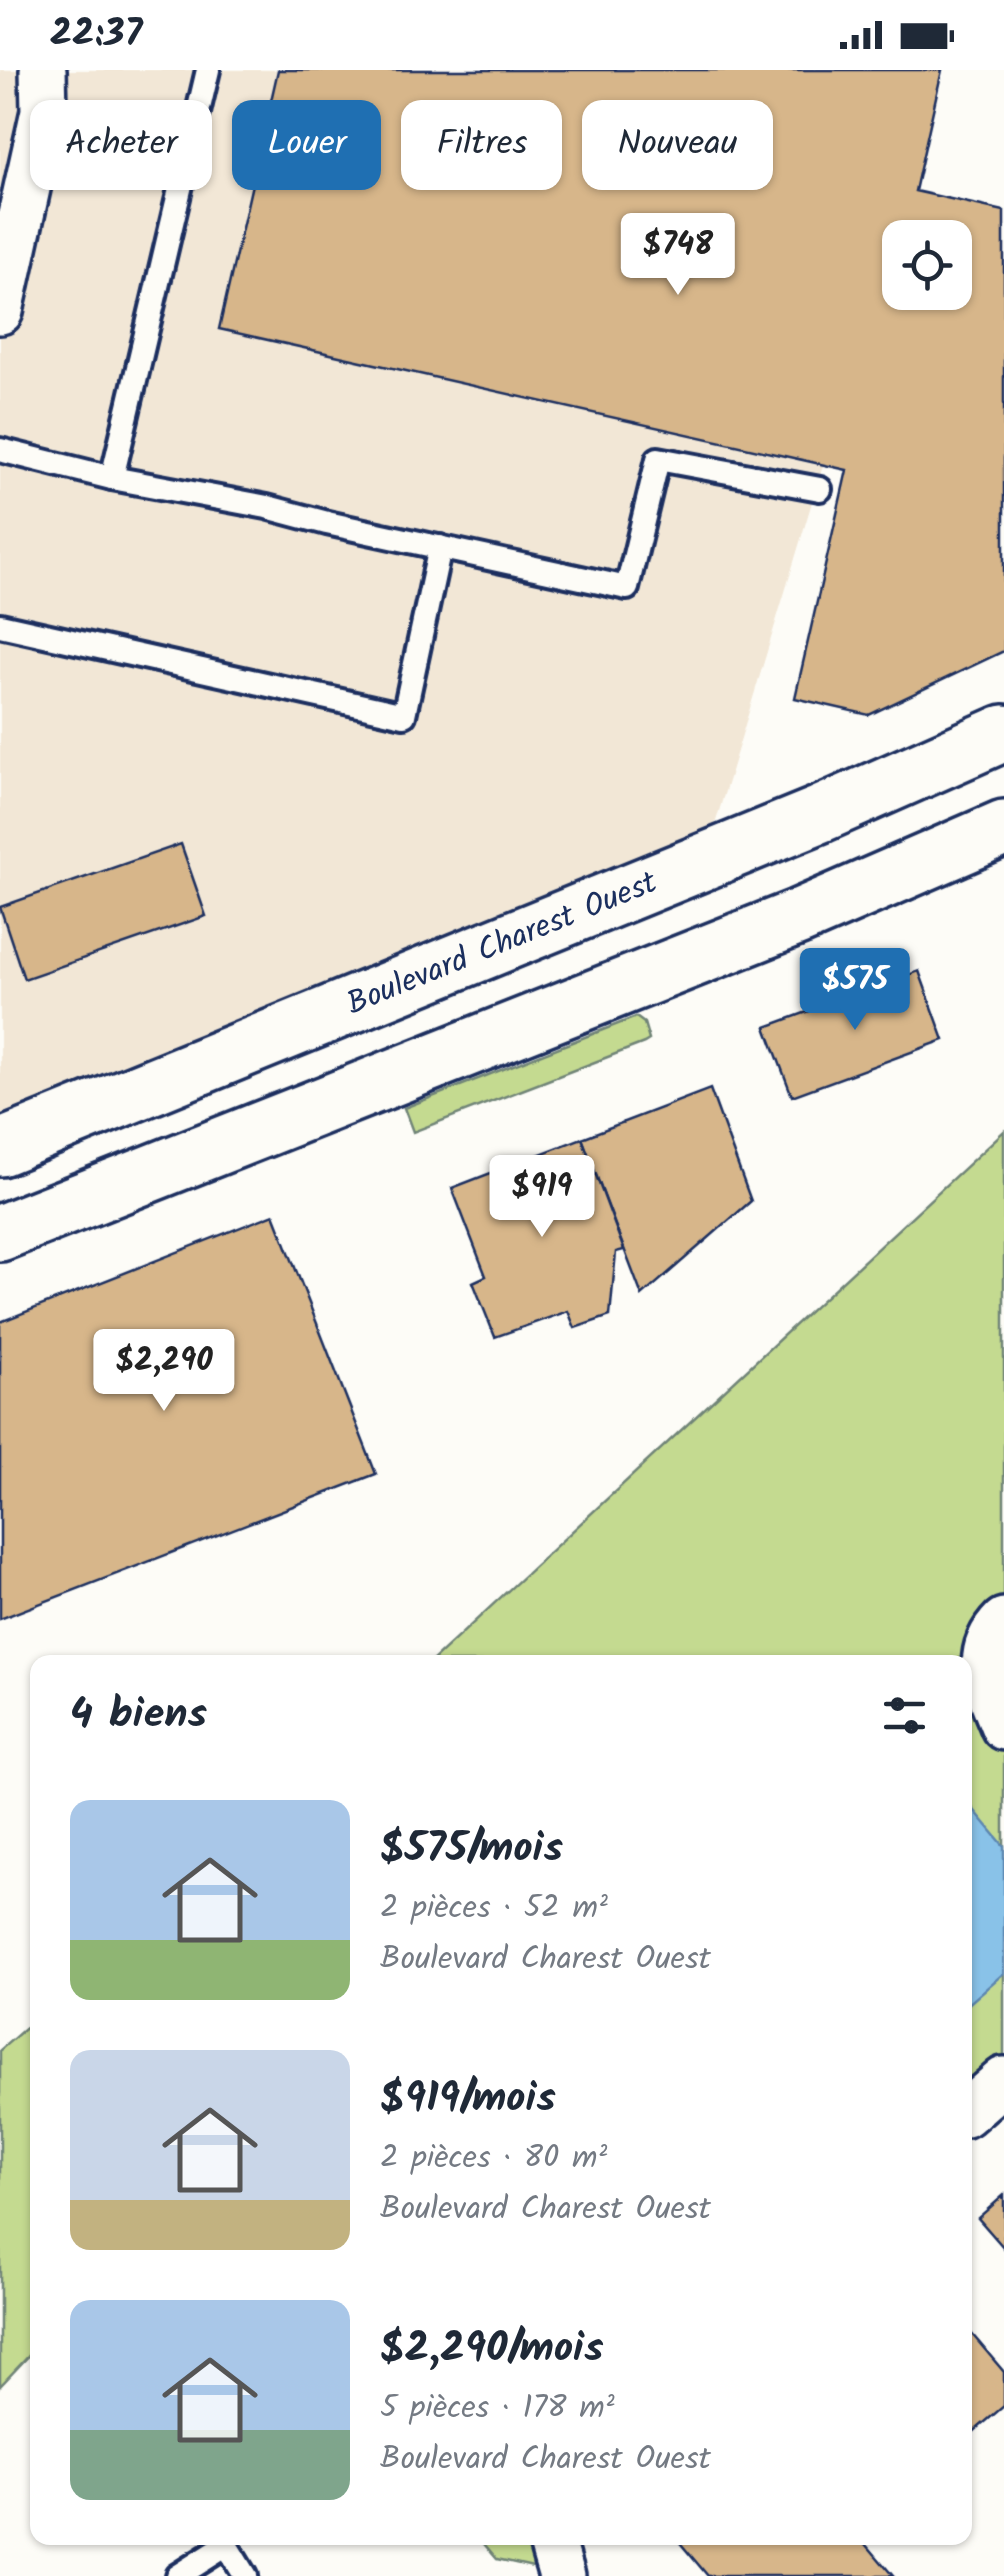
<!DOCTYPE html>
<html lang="fr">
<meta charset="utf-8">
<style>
body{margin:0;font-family:Kalam,sans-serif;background:#f6f6f7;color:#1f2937;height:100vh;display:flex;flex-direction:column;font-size:38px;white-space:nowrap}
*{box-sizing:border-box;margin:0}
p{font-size:32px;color:#747a83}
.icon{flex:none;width:55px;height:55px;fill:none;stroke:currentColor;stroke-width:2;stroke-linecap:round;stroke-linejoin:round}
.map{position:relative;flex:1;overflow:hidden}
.details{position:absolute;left:30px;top:1585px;width:942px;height:890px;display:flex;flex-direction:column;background:#fff;border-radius:20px;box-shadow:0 2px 8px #0004}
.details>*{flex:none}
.banner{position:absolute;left:30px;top:30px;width:945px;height:90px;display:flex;gap:20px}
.buttons{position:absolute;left:882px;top:150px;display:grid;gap:20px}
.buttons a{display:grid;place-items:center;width:90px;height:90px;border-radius:20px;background:#fff;box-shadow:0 2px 8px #0004;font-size:50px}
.price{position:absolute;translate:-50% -85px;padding:0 22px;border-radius:10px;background:#fff;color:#222;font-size:32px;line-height:65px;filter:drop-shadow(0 2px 5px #0008)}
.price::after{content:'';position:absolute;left:50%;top:60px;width:30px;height:22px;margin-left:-15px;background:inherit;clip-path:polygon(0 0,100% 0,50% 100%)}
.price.active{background:#1f6fb2;color:#fff}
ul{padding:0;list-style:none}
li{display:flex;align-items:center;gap:30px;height:250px;padding:0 40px}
li span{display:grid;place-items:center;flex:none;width:280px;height:200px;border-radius:20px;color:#555}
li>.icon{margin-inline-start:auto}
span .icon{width:120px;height:120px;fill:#fffc;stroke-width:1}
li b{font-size:42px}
h2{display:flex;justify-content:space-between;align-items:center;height:120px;padding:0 40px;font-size:42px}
.chip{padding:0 35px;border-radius:20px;background:#fff;box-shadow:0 2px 8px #0004;font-size:35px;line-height:90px}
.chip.active{background:#1f6fb2;color:#fff}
.status{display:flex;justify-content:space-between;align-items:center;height:70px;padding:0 50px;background:#fff;direction:ltr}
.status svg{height:28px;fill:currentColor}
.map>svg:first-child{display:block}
.built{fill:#f2e7d6}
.green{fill:#c4da90;stroke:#708477;stroke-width:2.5}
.water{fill:#89c2e8;stroke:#5d87b1;stroke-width:2.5}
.building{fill:#d7b68a;stroke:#1b2f5e;stroke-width:2.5;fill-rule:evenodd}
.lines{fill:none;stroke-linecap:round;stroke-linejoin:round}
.lane-casing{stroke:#1b2f5e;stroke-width:30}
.street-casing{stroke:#1b2f5e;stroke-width:52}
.primary-casing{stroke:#1b2f5e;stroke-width:62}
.lane{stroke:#fdfcf7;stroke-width:22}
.street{stroke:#fdfcf7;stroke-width:45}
.primary{stroke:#fdfcf7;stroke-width:55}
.labels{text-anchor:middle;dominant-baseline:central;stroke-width:8;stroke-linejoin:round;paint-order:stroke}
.street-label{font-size:32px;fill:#1b2f5e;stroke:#fdfcf7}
</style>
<div class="status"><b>22:37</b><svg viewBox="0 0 49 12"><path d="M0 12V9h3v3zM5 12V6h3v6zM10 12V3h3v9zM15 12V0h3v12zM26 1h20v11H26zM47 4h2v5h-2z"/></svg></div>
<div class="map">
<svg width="1004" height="2506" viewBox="0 0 1004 2506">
<rect width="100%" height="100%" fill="#fdfcf7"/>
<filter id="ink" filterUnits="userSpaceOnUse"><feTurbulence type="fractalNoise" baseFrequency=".01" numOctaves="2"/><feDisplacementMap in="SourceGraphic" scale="20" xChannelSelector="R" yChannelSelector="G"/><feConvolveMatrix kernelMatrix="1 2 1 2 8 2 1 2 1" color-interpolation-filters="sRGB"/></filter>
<g filter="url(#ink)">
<!-- built -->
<path class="built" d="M0,0H942L704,791L0,1093Z"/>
<!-- green -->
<g class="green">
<path d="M636,947L644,953L649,970L644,973L413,1062L404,1038Z"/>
<path d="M1004,1061V2010L965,2044V1592H431Z"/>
<path d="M37,1948V2277L0,2316V1980Z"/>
<path d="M479,2468H551L560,2503L497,2489Z"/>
</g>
<!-- water -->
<path class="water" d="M965,1729L1004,1776V1903L965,1937Z"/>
<!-- building -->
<g class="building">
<path d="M278,0H942L915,121L1004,141V581L869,645L795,628L847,400L219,259ZM900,168H955V222H900Z"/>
<path d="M181,774L206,846L24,909L0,837Z"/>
<path d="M919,901L944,970L792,1026L766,957Z"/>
<path d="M710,1019L751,1131L642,1226L582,1068Z"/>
<path d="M582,1068L624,1180L616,1182L610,1246L575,1258L568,1241L495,1267L473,1212L486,1206L452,1118Z"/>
<path d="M274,1144L376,1404L0,1549V1252Z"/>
<path d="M1004,2125V2178L978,2148Z"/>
<path d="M965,2256L1004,2302V2336L965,2369Z"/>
<path d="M676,2468H861L893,2506H708Z"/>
</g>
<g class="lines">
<!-- lane casing -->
<g class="lane-casing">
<g id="lane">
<path d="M44,41L195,64"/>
<path d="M0,380L112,408L267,437L327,453L627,518L658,389L820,419"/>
<path d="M112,408L208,0"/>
<path d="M0,555L404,645L440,477"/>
<path d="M177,2506L226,2475L245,2506"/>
</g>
</g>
<!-- street casing -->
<g class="street-casing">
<g id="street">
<path d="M0,241L44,41L43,0"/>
<path d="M1004,1551C971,1584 989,1620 1004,1657"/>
<path d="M965,2044L1004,2010"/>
<path d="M551,2468L562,2506"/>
</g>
</g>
<!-- primary casing -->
<g class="primary-casing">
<g id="primary">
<path id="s1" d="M0,1078L821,744L1004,663"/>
<path d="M0,1163L799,847L1004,758"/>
</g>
</g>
<!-- lane -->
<use href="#lane" class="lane"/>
<!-- street -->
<use href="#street" class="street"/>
<!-- primary -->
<use href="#primary" class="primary"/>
</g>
</g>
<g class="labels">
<!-- street labels -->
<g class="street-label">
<text stroke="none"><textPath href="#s1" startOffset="542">Boulevard Charest Ouest</textPath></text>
</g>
</g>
</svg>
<div class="buttons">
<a><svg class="icon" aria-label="locate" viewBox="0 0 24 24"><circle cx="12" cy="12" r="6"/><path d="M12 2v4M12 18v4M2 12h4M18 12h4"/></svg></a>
</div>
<b class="price" style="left:678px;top:228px">$748</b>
<b class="price active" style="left:855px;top:963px">$575</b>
<b class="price" style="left:542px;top:1170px">$919</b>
<b class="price" style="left:164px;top:1344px">$2,290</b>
<div class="banner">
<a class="chip">Acheter</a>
<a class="chip active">Louer</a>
<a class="chip">Filtres</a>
<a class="chip">Nouveau</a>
</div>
<section class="details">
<h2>4 biens<svg class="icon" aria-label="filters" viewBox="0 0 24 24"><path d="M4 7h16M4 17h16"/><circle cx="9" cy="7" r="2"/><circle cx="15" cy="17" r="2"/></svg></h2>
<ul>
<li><span style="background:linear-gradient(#a9c7e8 70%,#8fb573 0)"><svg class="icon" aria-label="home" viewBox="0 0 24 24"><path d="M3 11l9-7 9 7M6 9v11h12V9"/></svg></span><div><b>$575/mois</b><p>2 pièces · 52 m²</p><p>Boulevard Charest Ouest</p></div></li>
<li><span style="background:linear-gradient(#c9d6e8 75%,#c2b280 0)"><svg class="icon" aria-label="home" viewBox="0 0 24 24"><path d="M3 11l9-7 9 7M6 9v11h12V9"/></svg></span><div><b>$919/mois</b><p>2 pièces · 80 m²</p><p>Boulevard Charest Ouest</p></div></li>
<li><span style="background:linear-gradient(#a9c7e8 65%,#7fa58c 0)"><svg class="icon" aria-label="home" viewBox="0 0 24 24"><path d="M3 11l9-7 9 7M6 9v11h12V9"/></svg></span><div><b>$2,290/mois</b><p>5 pièces · 178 m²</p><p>Boulevard Charest Ouest</p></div></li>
</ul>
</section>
</div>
